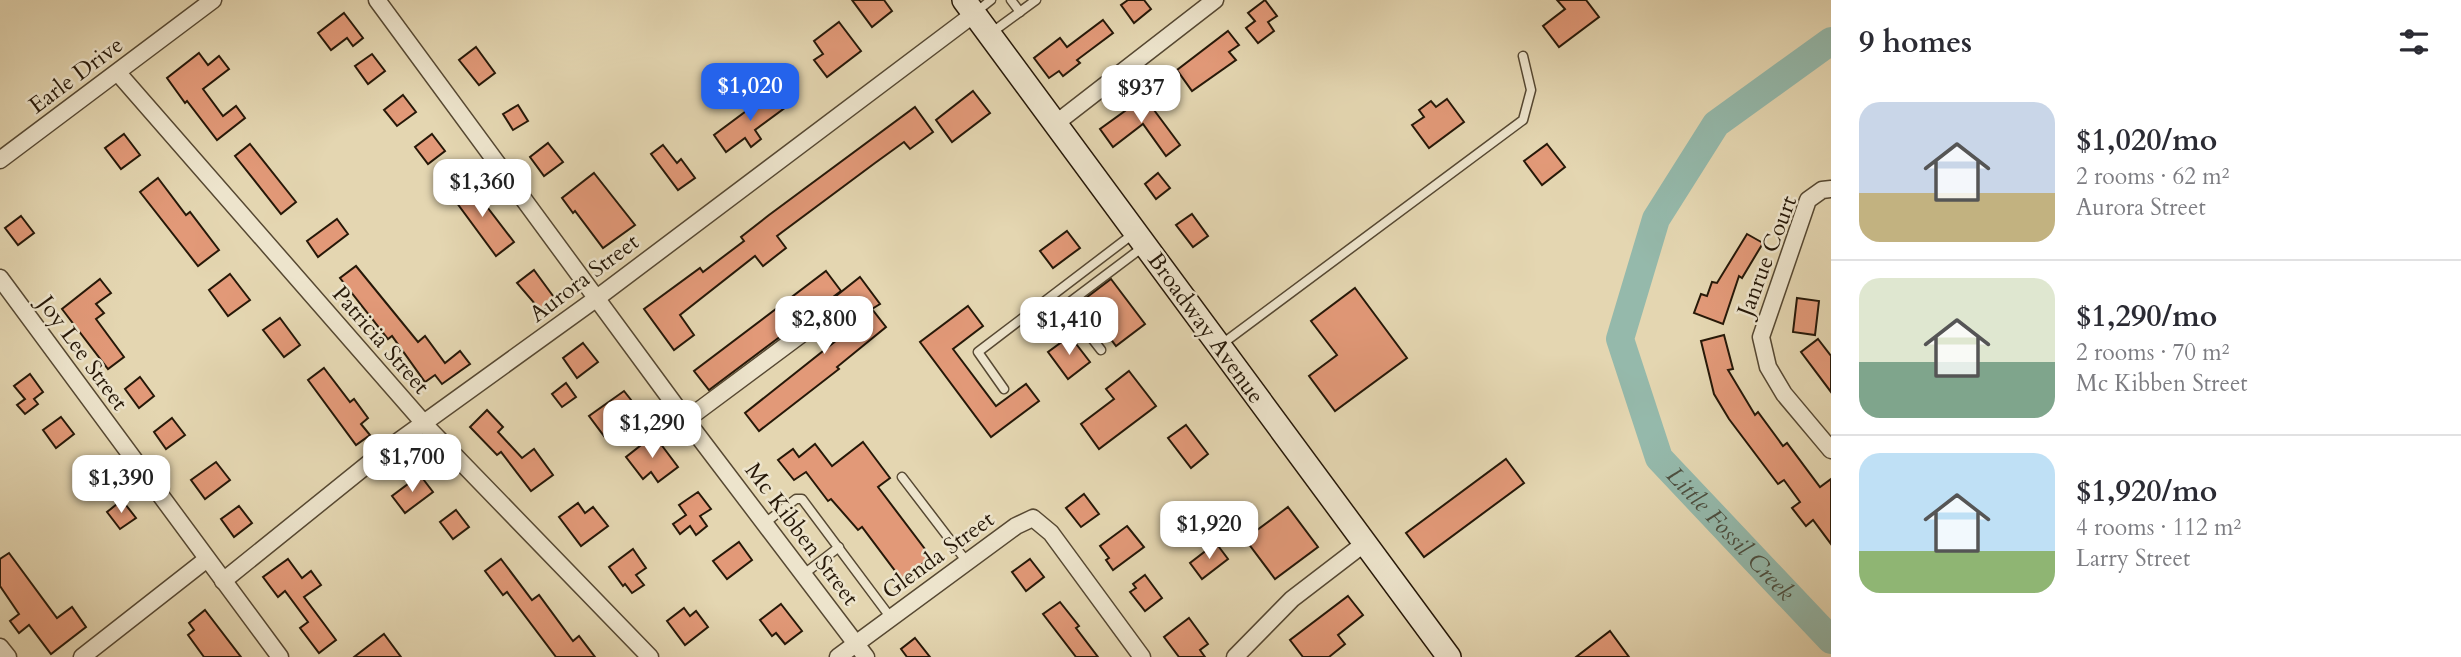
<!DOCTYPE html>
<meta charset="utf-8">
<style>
body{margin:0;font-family:Cardo,serif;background:#f2f2f3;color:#2b2b33;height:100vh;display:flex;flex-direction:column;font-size:26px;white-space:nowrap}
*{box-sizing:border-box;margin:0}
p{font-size:23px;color:#7c7c81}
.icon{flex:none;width:38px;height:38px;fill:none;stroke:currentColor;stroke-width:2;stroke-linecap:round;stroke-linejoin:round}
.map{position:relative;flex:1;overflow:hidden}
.panel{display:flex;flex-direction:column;background:#fff;width:630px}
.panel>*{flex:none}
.price{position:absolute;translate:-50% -60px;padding:0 16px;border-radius:14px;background:#fff;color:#222;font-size:23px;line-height:46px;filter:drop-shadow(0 2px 4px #0008)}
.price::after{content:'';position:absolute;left:50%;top:42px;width:21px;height:16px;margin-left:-10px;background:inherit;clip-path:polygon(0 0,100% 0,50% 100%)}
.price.on{background:#2563eb;color:#fff}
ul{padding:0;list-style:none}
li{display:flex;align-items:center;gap:21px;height:175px;padding:0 28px}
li+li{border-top:2px solid #e1e1e2}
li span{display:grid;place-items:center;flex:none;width:196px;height:140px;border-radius:21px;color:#555}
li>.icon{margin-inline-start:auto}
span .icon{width:84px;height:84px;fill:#fffc;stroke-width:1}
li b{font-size:30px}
h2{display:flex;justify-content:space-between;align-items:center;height:84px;padding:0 28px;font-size:30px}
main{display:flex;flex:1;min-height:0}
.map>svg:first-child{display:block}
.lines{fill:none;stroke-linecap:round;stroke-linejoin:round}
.river{stroke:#95b9ab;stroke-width:28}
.building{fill:#e29978;stroke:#261808;stroke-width:2}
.service-casing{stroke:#564832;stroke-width:11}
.minor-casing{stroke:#564832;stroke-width:19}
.secondary-casing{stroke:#261808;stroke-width:26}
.service{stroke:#ede4cc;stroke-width:8}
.minor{stroke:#ede4cc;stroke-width:16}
.secondary{stroke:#ede4cc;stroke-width:23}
.labels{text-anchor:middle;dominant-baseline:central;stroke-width:5;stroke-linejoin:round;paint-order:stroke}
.street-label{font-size:23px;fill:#261808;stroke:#ede4cc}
.water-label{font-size:24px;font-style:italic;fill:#4d5041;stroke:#ede4cc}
</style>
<main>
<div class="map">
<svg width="1831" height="657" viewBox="0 0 1831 657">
<rect width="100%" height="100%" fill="#e4d6b1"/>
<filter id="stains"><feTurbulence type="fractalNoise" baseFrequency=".00286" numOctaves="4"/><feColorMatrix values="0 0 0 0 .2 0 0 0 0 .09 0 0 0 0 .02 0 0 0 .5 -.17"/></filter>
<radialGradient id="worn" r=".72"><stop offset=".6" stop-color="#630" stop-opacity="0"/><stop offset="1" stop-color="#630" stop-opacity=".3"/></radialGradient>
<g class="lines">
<!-- river -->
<path class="river" id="s1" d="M1831,41L1716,124L1656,219L1620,339L1659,458L1831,640"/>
</g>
<!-- building -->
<g class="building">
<path d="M852,0H884L892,11L872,27Z"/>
<path d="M1128,0H1144L1151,9L1134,23L1121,5Z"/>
<path d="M1265,0L1277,16L1268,22L1274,31L1258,43L1246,28L1255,21L1248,13Z"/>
<path d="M1557,0H1586L1599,17L1559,47L1543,26L1565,9Z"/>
<path d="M344,13L363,38L353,46L347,38L331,50L318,33Z"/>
<path d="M1103,20L1113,33L1077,60L1080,63L1063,76L1059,71L1049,78L1034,58L1060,38L1067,47Z"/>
<path d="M839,22L861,51L827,77L814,60L823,54L814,41Z"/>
<path d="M1228,31L1239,45L1229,52L1236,60L1192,91L1177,70Z"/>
<path d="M476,47L495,73L479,85L459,60Z"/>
<path d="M199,53L208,65L219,56L229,69L203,89L223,116L236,106L245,118L217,140L187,101L185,103L167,78Z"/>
<path d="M372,54L385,71L368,84L355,66Z"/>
<path d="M773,91L786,107L755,130L761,139L751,147L745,138L726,152L714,135Z"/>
<path d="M973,91L990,113L952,142L936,120Z"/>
<path d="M1150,93L1159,106L1154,110L1180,145L1166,156L1143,124L1113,147L1100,129Z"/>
<path d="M403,95L416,112L397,126L384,110Z"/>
<path d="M1447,99L1464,122L1429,148L1412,125L1424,117L1419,110L1431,101L1436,107Z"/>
<path d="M518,105L528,121L513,130L503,114Z"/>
<path d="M915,107L933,132L910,149L904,142L875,163L777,236L786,248L763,266L755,256L680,315L694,335L674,350L644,309L700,268L703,272L744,241L741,237L769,215Z"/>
<path d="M124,134L140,155L121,169L105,148Z"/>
<path d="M432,134L445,151L428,164L415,147Z"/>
<path d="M548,143L563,162L544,176L530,157Z"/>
<path d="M250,144L296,202L281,214L235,156Z"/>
<path d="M1547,144L1565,167L1542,185L1524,161Z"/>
<path d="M663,145L677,163L681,159L695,178L678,190L651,154Z"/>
<path d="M594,173L635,225L603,248L575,211L573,213L562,198Z"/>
<path d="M1158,173L1170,188L1156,199L1145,184Z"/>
<path d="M158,178L186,215L190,212L219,250L198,266L140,192Z"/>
<path d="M468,182L514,242L496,256L451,195Z"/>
<path d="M1192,214L1208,236L1193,247L1176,225Z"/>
<path d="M21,216L34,233L18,245L5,228Z"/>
<path d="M337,219L348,234L318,257L307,241Z"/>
<path d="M1067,231L1080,248L1053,268L1040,251Z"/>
<path d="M1747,234L1763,243L1742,278L1739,276L1723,324L1694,313L1701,294L1707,296L1712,282L1717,283Z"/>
<path d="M356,266L418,342L425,336L445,363L460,351L470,364L442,384L435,375L425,382L392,336L388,339L340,278Z"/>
<path d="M534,270L556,300L541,311L517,283Z"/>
<path d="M826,271L841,291L709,390L694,371Z"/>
<path d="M230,274L250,300L228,316L209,290Z"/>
<path d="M860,277L880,304L872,309L886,327L837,367L839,369L759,431L745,413L857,324L836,296Z"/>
<path d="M100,279L111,293L96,304L104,313L96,319L124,357L108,369L62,309Z"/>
<path d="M1111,279L1145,324L1116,346L1082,301Z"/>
<path d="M1355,288L1407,358L1335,411L1309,376L1337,355L1311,321Z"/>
<path d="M1797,298L1819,301L1815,335L1793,332Z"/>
<path d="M968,306L983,326L953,349L996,406L1026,384L1039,401L991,437L920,342Z"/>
<path d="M280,318L300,345L284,357L263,330Z"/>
<path d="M1724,335L1733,369L1728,370L1755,415L1758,412L1783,446L1787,443L1820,487L1831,479V544L1813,520L1806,526L1792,508L1800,502L1784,480L1778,484L1729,419L1714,394L1701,341Z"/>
<path d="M1070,336L1090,362L1068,379L1048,352Z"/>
<path d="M1818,339L1831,356V392L1801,352Z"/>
<path d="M583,343L598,362L577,378L563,358Z"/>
<path d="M324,368L350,402L354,399L368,418L361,424L370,435L356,445L308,380Z"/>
<path d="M1129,371L1156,406L1099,449L1081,424L1114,399L1106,389Z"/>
<path d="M30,374L43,392L34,399L38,404L25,414L17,405L25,399L14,386Z"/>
<path d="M140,377L154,396L139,408L125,389Z"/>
<path d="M566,383L576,397L562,407L552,394Z"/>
<path d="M624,391L639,410L604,436L589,416Z"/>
<path d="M487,410L503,427L498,432L522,458L534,449L553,475L531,491L501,452L497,455L470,427Z"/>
<path d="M61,417L74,434L56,448L43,430Z"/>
<path d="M172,418L185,435L166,449L154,432Z"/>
<path d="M1186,425L1208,454L1191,468L1168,438Z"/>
<path d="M654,435L678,467L658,482L651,472L643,479L626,457Z"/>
<path d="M863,442L890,478L878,487L931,557L902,580L862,527L858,530L831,499L828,501L806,472L794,480L778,460L793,449L799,457L815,444L832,466Z"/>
<path d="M92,458L105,476L90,487L77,469Z"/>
<path d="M1506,459L1524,483L1424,557L1406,533Z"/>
<path d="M216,462L230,480L205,499L191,480Z"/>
<path d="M420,475L433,492L405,513L392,496Z"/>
<path d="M698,492L711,509L700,516L707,526L696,535L690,526L680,534L673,524L686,515L679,505Z"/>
<path d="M1084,494L1099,514L1081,527L1066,508Z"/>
<path d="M122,500L136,518L120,529L107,512Z"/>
<path d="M578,503L585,513L593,507L608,526L581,546L559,517Z"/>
<path d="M239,506L252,523L234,537L221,519Z"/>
<path d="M1288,507L1318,547L1275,579L1245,539Z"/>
<path d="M456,510L469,527L453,539L440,522Z"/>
<path d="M1127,526L1144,547L1113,570L1106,560L1109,558L1100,546Z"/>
<path d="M739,542L752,560L727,579L713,561Z"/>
<path d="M1216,543L1228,559L1202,579L1190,563Z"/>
<path d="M633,549L646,568L636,575L644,585L632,593L625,584L623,586L609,567Z"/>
<path d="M9,553L57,618L72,607L86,627L51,654L29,625L19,633L10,621L19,614L0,586V559Z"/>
<path d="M288,559L302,578L311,571L321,585L304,597L336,640L319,653L300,628L308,622L285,591L278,597L263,577Z"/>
<path d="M501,559L532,600L539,595L573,641L579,636L595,657H556L507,592L503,595L485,571Z"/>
<path d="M1030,559L1044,577L1026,591L1012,572Z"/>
<path d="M1145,575L1162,598L1145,611L1130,592L1136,588L1133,584Z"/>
<path d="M1348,596L1363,615L1338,635L1345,644L1329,657H1303L1290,640Z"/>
<path d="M1060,602L1079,626L1076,628L1098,657H1076L1043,614Z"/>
<path d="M781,604L802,631L785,644L776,633L772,636L760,620Z"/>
<path d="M684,608L690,616L696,611L708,627L685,645L667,621Z"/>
<path d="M205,610L241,657H204L188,635L194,630L189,623Z"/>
<path d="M1189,618L1208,644L1200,650L1205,657H1179L1164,637Z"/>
<path d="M1610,631L1629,657H1576Z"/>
<path d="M384,634L401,657H354Z"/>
<path d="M915,638L930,657H907L901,649Z"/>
</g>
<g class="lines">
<!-- service casing -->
<g class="service-casing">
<g id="service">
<path d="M1011,0L1020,12"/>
<path d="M976,12L991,0"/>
<path d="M991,33L1036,0"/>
<path d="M1222,344L1523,120L1531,90L1523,56"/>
<path d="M1101,350L1066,305L1143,247"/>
<path d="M1004,389L978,352L1133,234"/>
<path d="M902,477L967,562"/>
<path d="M765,523L796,499H802L891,618"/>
<path d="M804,574L839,547"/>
</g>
</g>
<!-- minor casing -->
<g class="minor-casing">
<g id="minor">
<path d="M377,0L686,420L866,657"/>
<path d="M118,73L429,429L650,657"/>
<path d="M1055,124L1215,0"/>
<path d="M0,160L213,0"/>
<path d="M1831,189L1822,190L1808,200L1761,337L1768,367L1784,394L1831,450"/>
<path d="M0,278L280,657"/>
<path d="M686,420L811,327"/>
<path d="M223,581L378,456L597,298L974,14"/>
<path d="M0,647L8,657"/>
<path d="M82,657L207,559"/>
<path d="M838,657L1016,526L1033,518L1051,533L1142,657"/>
<path d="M1235,657L1292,599L1365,543"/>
</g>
</g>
<!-- secondary casing -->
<g class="secondary-casing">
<path id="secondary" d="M964,0L1449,657"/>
</g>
<!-- service -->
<use href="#service" class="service"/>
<!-- minor -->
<use href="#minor" class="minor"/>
<!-- secondary -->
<use href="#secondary" class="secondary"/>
</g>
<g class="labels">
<!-- street labels -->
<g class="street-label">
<text transform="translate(76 75) rotate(-37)">Earle Drive</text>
<text transform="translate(1767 256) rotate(-69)">Janrue Court</text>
<text transform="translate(584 278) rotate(-37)">Aurora Street</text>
<text transform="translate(1206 328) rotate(54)">Broadway Avenue</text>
<text transform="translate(381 340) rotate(49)">Patricia Street</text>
<text transform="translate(83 353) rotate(54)">Joy Lee Street</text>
<text transform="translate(802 534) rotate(53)">Mc Kibben Street</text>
<text transform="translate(938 555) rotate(-36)">Glenda Street</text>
</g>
<!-- water labels -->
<g class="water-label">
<text stroke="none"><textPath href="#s1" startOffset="609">Little Fossil Creek</textPath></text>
</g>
</g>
<rect width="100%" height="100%" filter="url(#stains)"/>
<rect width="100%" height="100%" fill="url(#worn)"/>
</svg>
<b class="price on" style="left:750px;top:123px">$1,020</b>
<b class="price" style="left:1141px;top:125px">$937</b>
<b class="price" style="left:482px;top:219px">$1,360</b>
<b class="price" style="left:824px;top:356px">$2,800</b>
<b class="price" style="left:1069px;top:357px">$1,410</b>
<b class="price" style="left:652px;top:460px">$1,290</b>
<b class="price" style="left:412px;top:494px">$1,700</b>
<b class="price" style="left:121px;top:515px">$1,390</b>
<b class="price" style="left:1209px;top:561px">$1,920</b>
</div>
<section class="panel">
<h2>9 homes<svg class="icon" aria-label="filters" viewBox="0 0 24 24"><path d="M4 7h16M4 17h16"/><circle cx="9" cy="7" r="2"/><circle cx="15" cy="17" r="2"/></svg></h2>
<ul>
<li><span style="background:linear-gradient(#c9d6e8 65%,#c2b280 0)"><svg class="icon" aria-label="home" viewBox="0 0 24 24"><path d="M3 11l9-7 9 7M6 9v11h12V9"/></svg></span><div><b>$1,020/mo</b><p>2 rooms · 62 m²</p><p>Aurora Street</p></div></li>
<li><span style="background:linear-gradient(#dfe7d0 60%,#7fa58c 0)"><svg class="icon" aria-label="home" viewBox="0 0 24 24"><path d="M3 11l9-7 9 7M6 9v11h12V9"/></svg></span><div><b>$1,290/mo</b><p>2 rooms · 70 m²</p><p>Mc Kibben Street</p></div></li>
<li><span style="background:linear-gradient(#bfe0f5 70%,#8fb573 0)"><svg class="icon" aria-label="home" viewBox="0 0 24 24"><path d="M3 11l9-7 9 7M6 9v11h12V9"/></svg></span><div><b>$1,920/mo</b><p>4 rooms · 112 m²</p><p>Larry Street</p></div></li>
</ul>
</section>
</main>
